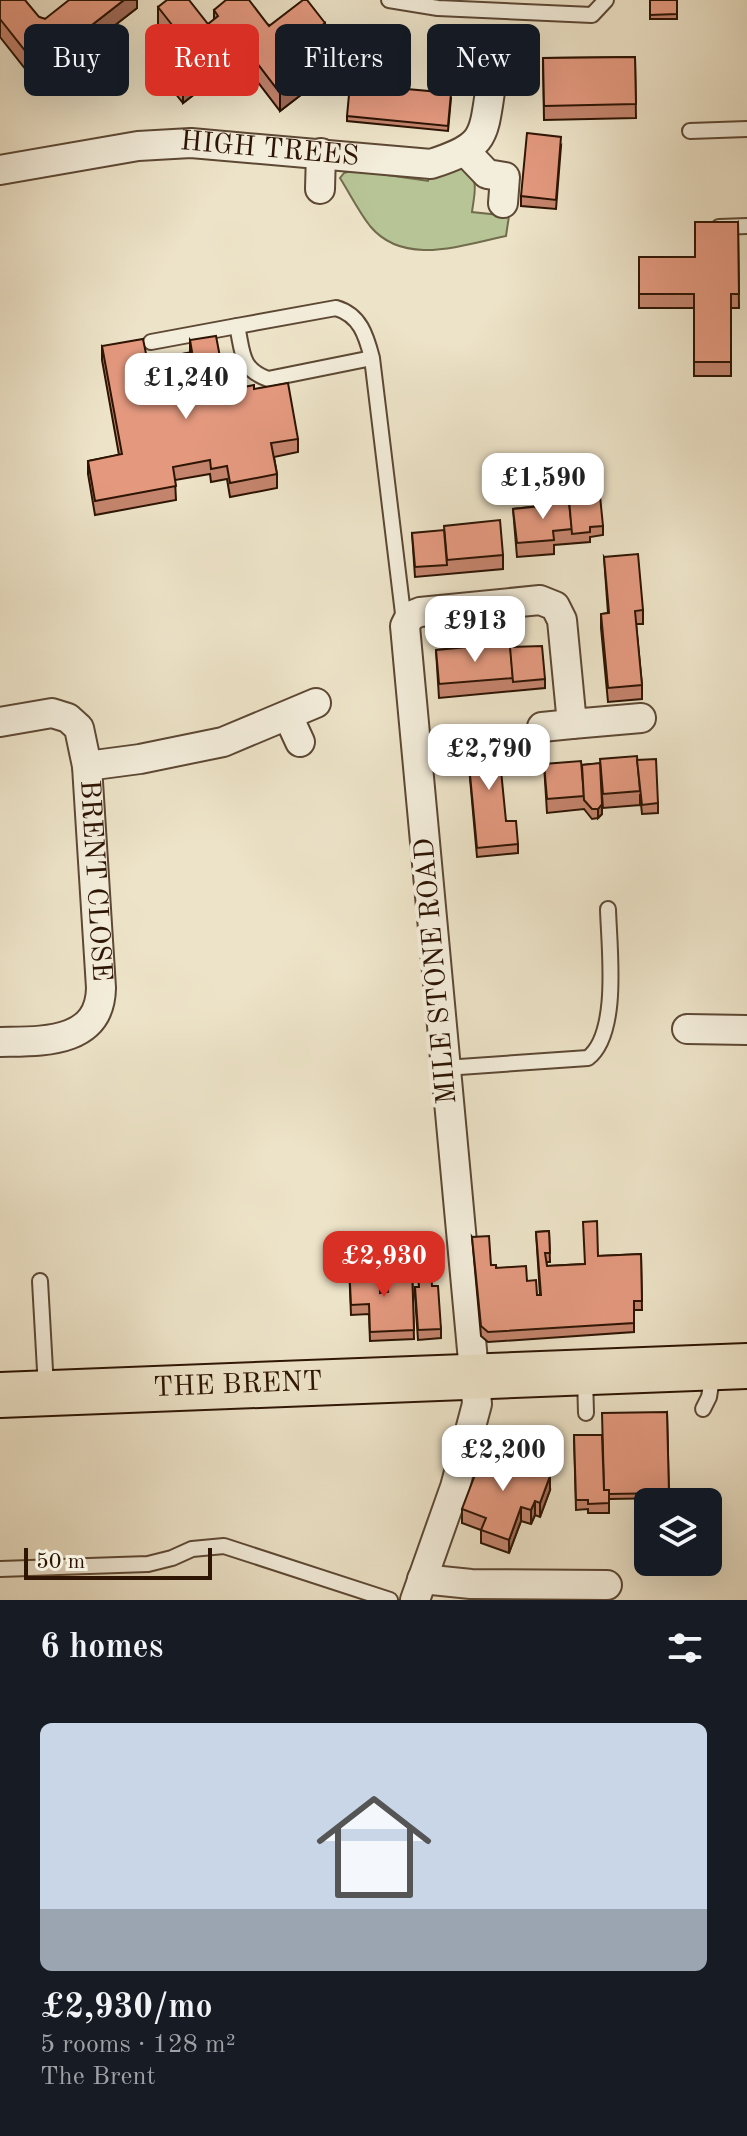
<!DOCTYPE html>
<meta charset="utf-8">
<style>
body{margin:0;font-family:"Old Standard TT",serif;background:#20242c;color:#f1f3f6;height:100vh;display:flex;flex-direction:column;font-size:30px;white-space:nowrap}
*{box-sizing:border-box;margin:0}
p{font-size:26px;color:#9ea1a6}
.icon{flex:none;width:44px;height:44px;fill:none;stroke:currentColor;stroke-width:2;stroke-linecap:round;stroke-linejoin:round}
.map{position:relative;height:1600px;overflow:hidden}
.details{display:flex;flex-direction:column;background:#171b24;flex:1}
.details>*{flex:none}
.hud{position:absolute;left:24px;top:24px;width:700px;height:72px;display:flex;gap:16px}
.buttons{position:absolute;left:634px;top:1488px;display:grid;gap:16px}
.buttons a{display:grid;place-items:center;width:88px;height:88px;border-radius:12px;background:#171b24;box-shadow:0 8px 32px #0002;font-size:40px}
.scale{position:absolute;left:24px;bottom:20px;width:188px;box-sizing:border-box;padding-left:8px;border:4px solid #2d1403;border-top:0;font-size:22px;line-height:28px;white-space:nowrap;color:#2d1403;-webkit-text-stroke:6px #f3eddb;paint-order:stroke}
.price{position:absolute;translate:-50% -68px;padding:0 18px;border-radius:16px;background:#fff;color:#222;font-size:26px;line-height:52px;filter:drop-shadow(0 2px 4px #0008)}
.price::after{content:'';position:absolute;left:50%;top:48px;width:24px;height:18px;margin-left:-12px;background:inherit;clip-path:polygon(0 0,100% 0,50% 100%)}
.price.active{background:#d93025;color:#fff}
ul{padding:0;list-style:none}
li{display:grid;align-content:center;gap:16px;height:424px;padding:0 40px}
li+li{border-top:2px solid #363941}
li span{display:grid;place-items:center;height:248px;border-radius:12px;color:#555}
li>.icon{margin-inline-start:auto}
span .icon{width:144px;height:144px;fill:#fffc;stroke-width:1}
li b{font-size:34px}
h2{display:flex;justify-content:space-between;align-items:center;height:96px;padding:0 40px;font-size:34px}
.pill{padding:0 28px;border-radius:12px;background:#171b24;box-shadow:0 8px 32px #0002;font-size:28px;line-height:72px}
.pill.active{background:#d93025;color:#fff}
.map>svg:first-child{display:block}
.green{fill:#b7c496;stroke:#726c4c;stroke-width:2}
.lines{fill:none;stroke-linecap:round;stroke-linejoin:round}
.service-casing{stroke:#5d4834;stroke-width:18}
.minor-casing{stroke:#5d4834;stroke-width:32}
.primary-casing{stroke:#2d1403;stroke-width:48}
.service{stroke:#f3eddb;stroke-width:14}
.minor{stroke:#f3eddb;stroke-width:28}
.primary{stroke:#ede3c8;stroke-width:44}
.wall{fill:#c4846d;stroke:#2d1403;stroke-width:2}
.shaded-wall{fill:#a06b59;stroke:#2d1403;stroke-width:2}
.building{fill:#e4997f;stroke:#2d1403;stroke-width:2}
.labels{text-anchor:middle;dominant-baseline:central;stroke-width:8;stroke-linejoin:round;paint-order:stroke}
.street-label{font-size:28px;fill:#2d1403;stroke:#f3eddb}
</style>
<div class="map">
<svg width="747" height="1600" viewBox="0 0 747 1600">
<rect width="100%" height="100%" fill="#ede3c8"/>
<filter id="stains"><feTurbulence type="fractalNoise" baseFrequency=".0025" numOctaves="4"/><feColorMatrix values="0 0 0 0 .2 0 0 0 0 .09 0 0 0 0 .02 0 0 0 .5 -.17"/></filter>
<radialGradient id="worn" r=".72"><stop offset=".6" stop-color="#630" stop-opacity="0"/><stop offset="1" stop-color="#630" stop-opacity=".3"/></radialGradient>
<!-- green -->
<path class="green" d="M458,165C481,178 475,188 472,212L509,216L506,236C462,245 404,267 370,226C359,212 350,194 340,178L344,173L353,170L428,181L430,175Z"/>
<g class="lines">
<!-- service casing -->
<g class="service-casing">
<g id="service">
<path d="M389,0L438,8L592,15L606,0"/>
<path d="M690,131L747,129"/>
<path d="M719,227L747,226"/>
<path d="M151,342L237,326"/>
<path d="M372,358C366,335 360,315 336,308L237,326C243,352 240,369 268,379L372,358L404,622"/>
<path d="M445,1068L588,1058C620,1033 609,948 608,909"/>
<path d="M40,1281L46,1388"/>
<path d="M585,1377L586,1413"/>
<path d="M703,1409L709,1397L713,1372"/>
<path d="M0,1569L148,1564L172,1558L192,1549L224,1546L390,1600"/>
</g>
</g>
<!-- minor casing -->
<g class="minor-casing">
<g id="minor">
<path d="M465,151L487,174L505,177L503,203"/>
<path id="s1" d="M0,170L138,146L191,143L431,164C486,146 483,138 491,85"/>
<path d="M320,189L321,153"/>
<path d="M288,716L300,742"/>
<path id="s2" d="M0,722L52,713L68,718L79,728L87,766L101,988C100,1045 40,1041 0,1042"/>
<path d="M542,727L572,724"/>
<path d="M87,766L140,759L223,742L316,703"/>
<path d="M687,1029L747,1030"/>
<path d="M422,1579L471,1584L607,1585"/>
<path d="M415,1600L455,1487L477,1404L405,626L410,616L420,612L540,600L555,606L562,620L572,724L641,718"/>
</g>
</g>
<!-- primary casing -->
<g class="primary-casing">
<g id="primary">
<path id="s3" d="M0,1395L747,1366"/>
</g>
</g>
<!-- service -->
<use href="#service" class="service"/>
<!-- minor -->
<use href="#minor" class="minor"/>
<!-- primary -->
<use href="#primary" class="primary"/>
</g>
<!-- wall -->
<g class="wall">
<path d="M0,0L39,17L45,19L137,0V8L38,85L0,37Z"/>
<rect x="650" y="0" width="27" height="19"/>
<path d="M158,7L208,24L214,20V10L325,40L297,62L306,91L280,111L240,59L183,103L164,79V61L178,51L158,24Z"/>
<path d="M635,57L636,118L544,120L543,58Z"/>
<path d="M451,98L448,131L347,121V116Z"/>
<path d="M561,146L556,209L521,206V196Z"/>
<path d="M738,222L739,308H731V376H694V308H639V257H695Z"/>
<path d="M190,340L227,394L239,392V388L254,389L298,439V452L274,457L277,474V488L230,497L227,479L211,482L210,474L175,480L176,500L95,515L88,474V461L119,455L102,360V346L150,373L171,369V356L190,353Z"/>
<path d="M550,497L569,499L603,526V535L590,537V542L554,545V554L517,557L513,509L550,505Z"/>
<path d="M412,533L503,555V569L415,577Z"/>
<path d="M604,557L643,610V624H636L642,685V699L608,702L601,628V614L608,613Z"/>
<path d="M510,647L545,679V688L439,698L436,650Z"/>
<path d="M466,733L506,821L518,844V853L477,857Z"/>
<path d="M637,760L658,803V813L642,814L640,794V805L603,808L602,795V814L598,818L592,819L584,809L547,813L544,764L582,765Z"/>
<path d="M549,1231L550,1262H546L547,1266L584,1264L598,1256L641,1254L642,1310H634V1332L488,1342L481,1336L472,1237L491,1265L527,1281L537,1295H540L536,1232Z"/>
<path d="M349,1264L368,1274L380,1293L387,1292L397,1279L412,1268L414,1339L370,1341L369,1314L351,1315Z"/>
<path d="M418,1271L432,1286L441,1329V1338L418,1340L415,1296V1287H419Z"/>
<path d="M667,1412L669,1498L609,1499V1513H588V1509L576,1510L574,1435H602Z"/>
<path d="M550,1490L540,1517L535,1515L531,1524L521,1521L509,1553L481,1543V1530L462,1523V1509Z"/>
</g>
<!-- shaded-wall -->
<g class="shaded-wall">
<path d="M124,0H137V8L38,85V67Z"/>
<path d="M325,23V40L288,69V52Z"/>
<path d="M240,41V59L183,103V85Z"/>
<path d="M306,74V91L280,111V93Z"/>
<path d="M602,804V814L598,818V809Z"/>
<path d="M550,1476V1490L540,1517V1503Z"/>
<path d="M535,1501V1515L531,1524V1510Z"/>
<path d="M521,1507V1521L509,1553V1540Z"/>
</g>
<!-- building -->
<g class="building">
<path d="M0,0H25L39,17L45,19L69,0H124L38,67L0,19Z"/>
<path d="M167,0H189L208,24L218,16L214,10L226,0H249L269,26L303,0H307L325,23L288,52L306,74L280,93L240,41L183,85L164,61L187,44L158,7Z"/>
<path d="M650,0H677V14L650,15Z"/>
<path d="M635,57L636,104L544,106L543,58Z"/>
<path d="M350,84L451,93L448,126L347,116Z"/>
<path d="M527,133L561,137L556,200L521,196Z"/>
<path d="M695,222H738L739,294H731V362H694V294H639V257H695Z"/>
<path d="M216,336L227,394L240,392L239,388L254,385V389L288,383L298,439L271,443L277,474L230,483L227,466L211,469L210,460L173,467L176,486L95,501L88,461L122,454L102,346L143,339L150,373L174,369L171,356L192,352L190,340Z"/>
<path d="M568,495L572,529L553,531L554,540L517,543L513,509L550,505V497Z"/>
<path d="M600,496L603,526L590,527V532L572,534L569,499Z"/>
<path d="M500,520L503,555L447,560L444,526Z"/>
<path d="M444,530L447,565L415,567L412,533Z"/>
<path d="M638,554L643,610L635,611L642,685L608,688L601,614L609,613L604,557Z"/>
<path d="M510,643L513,678L439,684L436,650Z"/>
<path d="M542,646L545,679L513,682L510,647Z"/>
<path d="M497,730L506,821H516L518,844L477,848L466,733Z"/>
<path d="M637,756L640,791L603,794L600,759Z"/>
<path d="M656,759L658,803L642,805L637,760Z"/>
<path d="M581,761L584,796L547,799L544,764Z"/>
<path d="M600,763L602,804L598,809H592L584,800L582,765Z"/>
<path d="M597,1221L598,1256L641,1254L642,1301H634V1323L488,1332L481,1326L472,1237L489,1236L491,1265H496V1268L526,1266L527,1281L536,1280L537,1295H541L536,1232L549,1231L550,1253H545L547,1266L585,1264L583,1222Z"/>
<path d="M367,1263L368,1274H380V1293L388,1292L387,1280L397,1279V1269L412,1268L414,1330L370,1332L369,1304L351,1305L349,1264Z"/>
<path d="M431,1270L432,1286H438L441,1329L418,1330L415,1287H419L418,1271Z"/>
<path d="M667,1412L669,1493L609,1494V1490H604L602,1413Z"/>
<path d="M574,1435H602L604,1490H609V1503L588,1504V1500H576Z"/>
<path d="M484,1451L550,1476L540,1503L535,1501L531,1510L521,1507L509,1540L481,1530L486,1518L462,1509Z"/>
</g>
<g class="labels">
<!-- street labels -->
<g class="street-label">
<text stroke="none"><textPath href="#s1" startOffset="272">HIGH TREES</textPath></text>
<text stroke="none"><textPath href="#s2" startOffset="238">BRENT CLOSE</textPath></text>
<text transform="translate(437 971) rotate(-95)">MILE STONE ROAD</text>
<text stroke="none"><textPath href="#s3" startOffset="238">THE BRENT</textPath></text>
</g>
</g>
<rect width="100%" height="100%" filter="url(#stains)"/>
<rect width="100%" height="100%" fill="url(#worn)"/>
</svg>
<div class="buttons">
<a><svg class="icon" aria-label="layers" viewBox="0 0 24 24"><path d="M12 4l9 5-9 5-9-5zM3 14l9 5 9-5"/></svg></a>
</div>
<div class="scale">50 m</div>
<b class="price" style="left:186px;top:421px">£1,240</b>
<b class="price" style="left:543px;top:521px">£1,590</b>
<b class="price" style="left:475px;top:664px">£913</b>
<b class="price" style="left:489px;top:792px">£2,790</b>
<b class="price active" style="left:384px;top:1299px">£2,930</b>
<b class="price" style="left:503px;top:1493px">£2,200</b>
<div class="hud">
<a class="pill">Buy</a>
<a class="pill active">Rent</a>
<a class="pill">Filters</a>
<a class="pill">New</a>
</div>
</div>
<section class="details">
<h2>6 homes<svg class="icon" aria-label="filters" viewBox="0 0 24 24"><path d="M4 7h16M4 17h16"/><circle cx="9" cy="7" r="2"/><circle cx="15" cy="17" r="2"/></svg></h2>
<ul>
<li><span style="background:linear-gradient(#c9d6e8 75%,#9aa5b1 0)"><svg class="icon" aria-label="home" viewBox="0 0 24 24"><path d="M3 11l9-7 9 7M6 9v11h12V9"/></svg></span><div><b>£2,930/mo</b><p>5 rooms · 128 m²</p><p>The Brent</p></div></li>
</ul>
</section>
